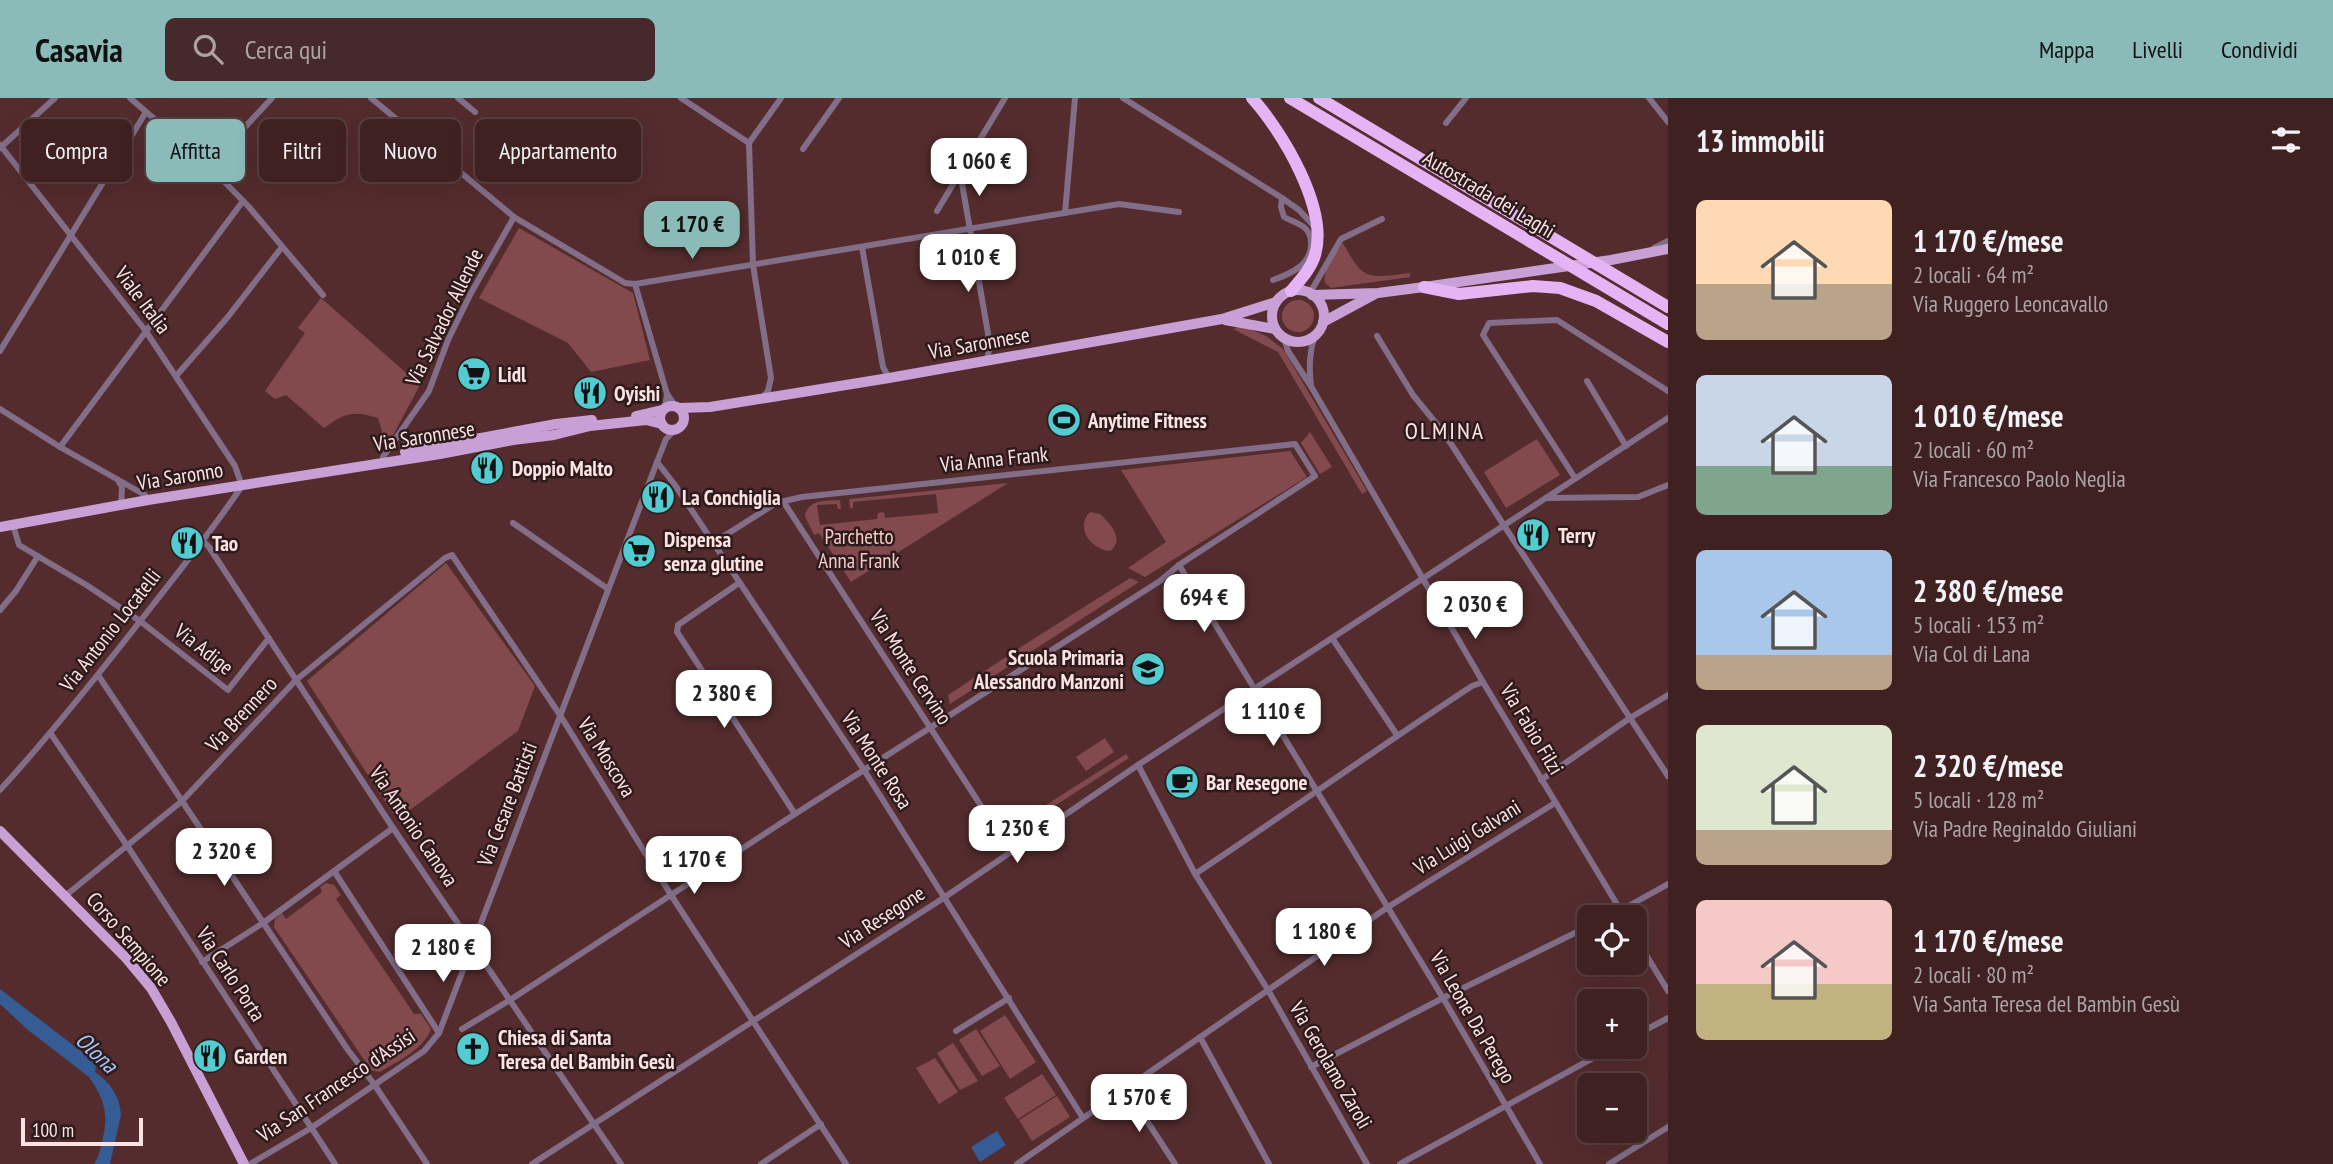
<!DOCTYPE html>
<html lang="it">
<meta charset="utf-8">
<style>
body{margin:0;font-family:"PT Sans Narrow",sans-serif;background:#46292a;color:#f1f3f6;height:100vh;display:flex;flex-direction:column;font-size:26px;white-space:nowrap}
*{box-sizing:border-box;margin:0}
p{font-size:23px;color:#ada3a5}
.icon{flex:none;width:38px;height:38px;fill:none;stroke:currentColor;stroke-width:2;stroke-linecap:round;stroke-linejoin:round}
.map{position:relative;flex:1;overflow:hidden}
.side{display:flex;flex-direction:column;background:#3f2122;width:665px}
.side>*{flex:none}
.guide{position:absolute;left:21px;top:21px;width:665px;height:63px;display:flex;gap:14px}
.tools{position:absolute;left:1577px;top:807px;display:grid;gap:14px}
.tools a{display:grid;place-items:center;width:70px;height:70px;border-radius:10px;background:#3f2122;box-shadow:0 7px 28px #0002,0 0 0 2px #583e40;font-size:35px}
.scale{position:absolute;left:21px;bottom:18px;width:122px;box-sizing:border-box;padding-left:7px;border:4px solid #fee3e3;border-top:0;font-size:19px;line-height:24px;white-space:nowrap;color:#fee3e3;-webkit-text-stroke:5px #2d1b1b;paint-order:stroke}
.price{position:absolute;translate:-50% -60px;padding:0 16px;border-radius:14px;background:#fff;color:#222;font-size:23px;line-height:46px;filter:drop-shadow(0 2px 4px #0008)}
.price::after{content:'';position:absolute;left:50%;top:42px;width:21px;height:16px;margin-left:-10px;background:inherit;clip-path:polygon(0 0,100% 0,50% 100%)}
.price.active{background:#8bbbb9;color:#111}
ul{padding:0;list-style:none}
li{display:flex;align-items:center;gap:21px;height:175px;padding:0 28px}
li span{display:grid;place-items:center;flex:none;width:196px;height:140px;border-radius:10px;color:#555}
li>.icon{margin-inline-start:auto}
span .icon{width:84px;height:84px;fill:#fffc;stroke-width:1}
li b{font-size:30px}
h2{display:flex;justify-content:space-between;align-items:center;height:84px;padding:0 28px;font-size:30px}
.chip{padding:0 24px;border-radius:10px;background:#3f2122;box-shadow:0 7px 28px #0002,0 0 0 2px #583e40;font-size:24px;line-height:63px}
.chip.active{background:#8bbbb9;color:#111}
header{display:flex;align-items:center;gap:42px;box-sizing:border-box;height:98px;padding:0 35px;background:#8bbbb9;color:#111}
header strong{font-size:33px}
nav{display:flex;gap:38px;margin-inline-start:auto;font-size:24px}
.search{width:490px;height:63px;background:#46292a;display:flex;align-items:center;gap:18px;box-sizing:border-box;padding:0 24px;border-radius:10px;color:#ada3a5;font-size:26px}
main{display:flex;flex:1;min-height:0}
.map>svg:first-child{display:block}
.green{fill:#824a4c}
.water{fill:#355c94}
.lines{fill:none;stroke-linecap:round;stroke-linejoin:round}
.street{stroke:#826e88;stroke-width:6}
.primary{stroke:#c9a0d6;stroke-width:10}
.highway{stroke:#e5b4f5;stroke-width:12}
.labels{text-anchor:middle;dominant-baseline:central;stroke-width:5;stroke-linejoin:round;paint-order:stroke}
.street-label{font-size:21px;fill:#fee3e3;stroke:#2d1b1b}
.poi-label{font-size:21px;font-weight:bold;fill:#fee3e3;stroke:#2d1b1b;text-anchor:start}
.park-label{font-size:21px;fill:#f7c8c8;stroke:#2d1b1b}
.water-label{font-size:23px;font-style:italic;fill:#a3c5f7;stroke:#2d1b1b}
.quarter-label{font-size:24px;letter-spacing:2px;fill:#fee3e3;stroke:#2d1b1b}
</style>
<header>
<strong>Casavia</strong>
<div class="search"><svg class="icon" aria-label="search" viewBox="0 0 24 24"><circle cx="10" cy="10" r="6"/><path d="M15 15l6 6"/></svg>Cerca qui</div>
<nav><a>Mappa</a><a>Livelli</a><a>Condividi</a></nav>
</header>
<main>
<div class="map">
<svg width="1668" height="1066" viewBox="0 0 1668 1066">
<rect width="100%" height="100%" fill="#542c2d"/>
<!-- green -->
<g class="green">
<path d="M519,130L633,195L650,262L591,274L568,245L479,200Z"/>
<path d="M1343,145C1364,184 1368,180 1410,175V179L1331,190L1325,185C1322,170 1335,157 1343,145Z"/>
<path d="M321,200L420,287L391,341L384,340L378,320C352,312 345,315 324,330L286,297L275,301L265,293L305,235L298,230Z"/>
<circle cx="1298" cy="218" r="16"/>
<path d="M1243,228L1266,238L1283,251L1367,393L1362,396L1278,254L1233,231Z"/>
<path d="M1310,334L1332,369L1320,376L1301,345Z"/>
<path d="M1537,341L1560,377L1506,410L1484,374Z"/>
<path d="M1290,353L1307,379L1145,479L1128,470L1166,444L1121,372Z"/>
<path d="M1008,385L851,484L819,435L814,437L805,418C808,401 826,403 840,402L841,411H838L837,406L817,407L820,427L877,421L878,415L884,414L885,420L938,415L936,396L853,404V410H850L849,401Z"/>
<path d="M1090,414L1100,416C1111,426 1125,442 1110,453C1092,452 1074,430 1090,414Z"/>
<path d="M446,465L535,588L518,633L403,717L393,716L307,583Z"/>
<path d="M1130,480L1139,484L1018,562L1013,554Z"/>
<path d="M1006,559L1011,567L950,606L948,597Z"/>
<path d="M1105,640L1114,654L1086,673L1076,659Z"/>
<path d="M1126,656L1129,660L1039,718L1035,714Z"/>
<path d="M326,785L334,787L341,797L336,801L414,916H421L431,931C423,952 398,963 380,974L371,972L274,829L275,821L282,815L286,821L322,794L320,789Z"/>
<path d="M1005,917L1036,964L1010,981L980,933Z"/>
<path d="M976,931L1000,968L982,978L959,942Z"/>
<path d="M953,945L978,983L960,992L937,955Z"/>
<path d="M935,960L958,994L939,1006L916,970Z"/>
<path d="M1042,976L1056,997L1018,1021L1004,1000Z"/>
<path d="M1057,998L1070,1019L1032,1043L1019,1022Z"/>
</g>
<!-- water -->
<g class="water">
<path d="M0,891L90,960L96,967L95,974C110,984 120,999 121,1017L110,1066H94C99,1059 100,1052 102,1044C109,1017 105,1002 89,979L28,932L0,906Z"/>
<path d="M997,1033L1006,1047L980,1064L971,1049Z"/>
</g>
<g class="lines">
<!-- street -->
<g class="street">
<path d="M130,0L209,68L249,109L323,197"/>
<path d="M371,0L514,119L625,185L635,186L1119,106L1179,114"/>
<path d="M458,0L475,14"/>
<path d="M681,0L749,45"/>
<path d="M1123,0L1282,100L1299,112L1313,127"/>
<path d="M1649,0L1668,24"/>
<path d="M1446,25L1466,0"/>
<path d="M0,47L145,232L235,368L242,388C214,430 183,468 152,508C103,571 54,633 0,692"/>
<path d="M0,50L55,0"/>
<path d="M803,51L839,0"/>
<path d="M209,68L272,0"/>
<path d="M960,74L990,247L987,262"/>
<path d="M937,113L1005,0"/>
<path d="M1065,115L1075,0"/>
<path d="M862,149L883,269L889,280"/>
<path d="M1654,150L1668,143"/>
<path d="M1273,182C1290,176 1312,167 1311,145C1311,139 1309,134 1305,130C1299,125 1291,123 1284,119L1281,109L1282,100"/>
<path d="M635,186L667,296"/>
<path d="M1310,195L1341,141L1382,121"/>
<path d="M1377,238L1413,297L1444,335L1503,426L1668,678"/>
<path d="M1284,240L1288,253L1312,290L1483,584L1618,808"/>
<path d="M0,253L146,14"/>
<path d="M176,278L227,220L282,149"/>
<path d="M1587,283L1626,348"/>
<path d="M1311,288C1309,269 1309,255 1315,237"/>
<path d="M763,299L768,293L771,280L753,167L749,45L781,0"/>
<path d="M665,310L667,296L676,309"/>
<path d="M0,311L60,349L145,397L148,402"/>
<path d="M402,333L406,345L414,351"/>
<path d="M60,349L243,103"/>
<path d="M383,359L429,293L448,242L471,195L514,119"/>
<path d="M657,364L675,387L864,672L1083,1020"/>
<path d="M1575,380L1483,237L1489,225L1557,222L1668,293"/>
<path d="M118,382L122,389L121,407"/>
<path d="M1546,400L1638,399L1668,387"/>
<path d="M783,403L1011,754"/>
<path d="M513,425L608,491"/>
<path d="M13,427L19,447L88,488L140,523L228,592L269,540"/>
<path d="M203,443L209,449L393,730L621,1066"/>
<path d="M1179,467L1443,900L1540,1066"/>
<path d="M739,485L678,527L677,534L795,716"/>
<path d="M0,512L16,493L38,458"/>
<path d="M1332,540L1397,637"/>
<path d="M98,577L348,952L374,986L427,1066"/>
<path d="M51,636L128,749L335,1066"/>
<path d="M1138,667L1195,776L1268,892L1367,1066"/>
<path d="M1541,682L1630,620L1668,597"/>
<path d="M334,773L439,935"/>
<path d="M1195,776C1288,714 1379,649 1472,588L1483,584"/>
<path d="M65,798L182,703L296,582L445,460L452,457L560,617L671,797L846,1066"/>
<path d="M1625,810L1668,786"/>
<path d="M1623,817L1626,812L1623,808L1617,809L1616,814L1624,819"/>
<path d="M1634,837L1668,893"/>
<path d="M202,864L263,825L393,730"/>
<path d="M462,931L510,902L795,716L1160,483L1179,467L1315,378L1295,346L802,399L776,405L713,445"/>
<path d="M956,933L1009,900"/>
<path d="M1634,938L1668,920"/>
<path d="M1200,939L1269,1066"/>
<path d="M1311,969L1443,900L1589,828"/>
<path d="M1126,991L1175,1066"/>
<path d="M250,1066L311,1030L424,953L439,935L657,364L666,341L676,331"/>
<path d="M532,1066L945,799L1138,667L1668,320"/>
<path d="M761,1066L821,1026"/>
<path d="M1017,1066L1388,809L1555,705"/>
<path d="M1400,1066L1615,948"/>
<path d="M1609,1066L1668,1029"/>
</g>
<!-- primary -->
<g class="primary">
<circle cx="1298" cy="218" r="26"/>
<path d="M1312,197L1378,195L1424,189L1611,162L1668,151"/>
<path d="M1225,222L1275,231"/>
<path d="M1323,224L1375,196"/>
<circle cx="672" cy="320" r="12"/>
<path d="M679,310L710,309L889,280L1222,221L1276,204"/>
<path d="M636,318L662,312"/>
<path d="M405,354L556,326L592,322"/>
<path d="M0,429L148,402L440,356L513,342L554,337L590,328L646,322L662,326"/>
<path d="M0,733L126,860L151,890L171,924L244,1066"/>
</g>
<!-- highway -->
<g class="highway">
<path d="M1252,0C1282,33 1329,111 1315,157C1311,171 1300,182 1291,193"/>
<path d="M1290,0L1668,226"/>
<path d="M1319,0L1668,209"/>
<path d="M1424,189L1459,196L1533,188L1560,190L1596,203L1668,244"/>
</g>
</g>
<!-- icons -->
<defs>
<g id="supermarket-disc" transform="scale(1.75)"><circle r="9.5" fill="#52ccd0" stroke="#2d1b1b"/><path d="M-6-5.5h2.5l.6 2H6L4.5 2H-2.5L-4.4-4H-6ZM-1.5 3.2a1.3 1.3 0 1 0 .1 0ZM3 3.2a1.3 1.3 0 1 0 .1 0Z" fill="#111"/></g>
<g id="restaurant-disc" transform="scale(1.75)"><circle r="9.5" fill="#52ccd0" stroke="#2d1b1b"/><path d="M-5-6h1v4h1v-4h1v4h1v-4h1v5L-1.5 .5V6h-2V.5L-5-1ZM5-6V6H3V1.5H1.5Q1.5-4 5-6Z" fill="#111"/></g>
<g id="stadium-disc" transform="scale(1.75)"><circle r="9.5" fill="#52ccd0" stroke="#2d1b1b"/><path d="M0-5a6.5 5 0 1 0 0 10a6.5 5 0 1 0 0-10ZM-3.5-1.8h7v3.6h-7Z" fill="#111"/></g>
<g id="school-disc" transform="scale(1.75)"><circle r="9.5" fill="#52ccd0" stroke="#2d1b1b"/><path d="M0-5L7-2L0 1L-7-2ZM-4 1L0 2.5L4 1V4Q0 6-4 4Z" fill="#111"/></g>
<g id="cafe-disc" transform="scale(1.75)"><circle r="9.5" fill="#52ccd0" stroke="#2d1b1b"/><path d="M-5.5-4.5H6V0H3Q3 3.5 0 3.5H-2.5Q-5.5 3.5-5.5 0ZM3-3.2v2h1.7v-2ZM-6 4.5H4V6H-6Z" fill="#111"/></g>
<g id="church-disc" transform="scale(1.75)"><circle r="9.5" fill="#52ccd0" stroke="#2d1b1b"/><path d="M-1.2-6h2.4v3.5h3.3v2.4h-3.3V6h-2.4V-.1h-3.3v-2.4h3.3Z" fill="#111"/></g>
</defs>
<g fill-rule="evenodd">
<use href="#supermarket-disc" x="474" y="276"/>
<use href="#restaurant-disc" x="590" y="295"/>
<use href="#stadium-disc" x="1064" y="322"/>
<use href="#restaurant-disc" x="487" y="370"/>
<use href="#restaurant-disc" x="658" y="399"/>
<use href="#restaurant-disc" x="1533" y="437"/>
<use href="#restaurant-disc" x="187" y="445"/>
<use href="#supermarket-disc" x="639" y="453"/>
<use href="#school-disc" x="1148" y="571"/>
<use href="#cafe-disc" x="1182" y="684"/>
<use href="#church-disc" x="473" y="951"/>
<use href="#restaurant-disc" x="210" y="958"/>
</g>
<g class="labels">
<!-- street labels -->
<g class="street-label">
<text transform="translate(1489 96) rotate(31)">Autostrada dei Laghi</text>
<text transform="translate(143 202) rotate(53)">Viale Italia</text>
<text transform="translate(444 219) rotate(-64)">Via Salvador Allende</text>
<text transform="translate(979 245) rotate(-10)">Via Saronnese</text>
<text transform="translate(424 338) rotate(-9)">Via Saronnese</text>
<text transform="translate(994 361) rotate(-6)">Via Anna Frank</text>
<text transform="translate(180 378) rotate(-9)">Via Saronno</text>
<text transform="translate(110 532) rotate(-52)">Via Antonio Locatelli</text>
<text transform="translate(204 551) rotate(38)">Via Adige</text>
<text transform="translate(911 569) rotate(57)">Via Monte Cervino</text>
<text transform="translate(241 616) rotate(-47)">Via Brennero</text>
<text transform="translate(1532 631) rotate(59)">Via Fabio Filzi</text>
<text transform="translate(607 659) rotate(58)">Via Moscova</text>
<text transform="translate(877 662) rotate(57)">Via Monte Rosa</text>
<text transform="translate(507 706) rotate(-69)">Via Cesare Battisti</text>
<text transform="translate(414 728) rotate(56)">Via Antonio Canova</text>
<text transform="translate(1467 739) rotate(-32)">Via Luigi Galvani</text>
<text transform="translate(882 819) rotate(-33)">Via Resegone</text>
<text transform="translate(129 841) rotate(49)">Corso Sempione</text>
<text transform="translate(231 876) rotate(57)">Via Carlo Porta</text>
<text transform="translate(1473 919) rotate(60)">Via Leone Da Perego</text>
<text transform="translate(1331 967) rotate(60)">Via Gerolamo Zaroli</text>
<text transform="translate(336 987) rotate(-34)">Via San Francesco d'Assisi</text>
</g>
<!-- poi labels -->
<g class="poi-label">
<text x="498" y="276">Lidl</text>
<text x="614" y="295">Oyishi</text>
<text x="1088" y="322">Anytime Fitness</text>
<text x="512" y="370">Doppio Malto</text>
<text x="682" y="399">La Conchiglia</text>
<text x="1558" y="437">Terry</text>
<text x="664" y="441">Dispensa<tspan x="664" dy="24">senza glutine</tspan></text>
<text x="212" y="445">Tao</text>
<text x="1124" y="559" text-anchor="end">Scuola Primaria<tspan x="1124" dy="24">Alessandro Manzoni</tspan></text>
<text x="1206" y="684">Bar Resegone</text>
<text x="498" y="939">Chiesa di Santa<tspan x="498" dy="24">Teresa del Bambin Gesù</tspan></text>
<text x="234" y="958">Garden</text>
</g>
<!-- park labels -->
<g class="park-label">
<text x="859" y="438">Parchetto<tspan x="859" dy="24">Anna Frank</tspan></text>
</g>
<!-- water labels -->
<g class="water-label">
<text transform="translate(97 954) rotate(44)">Olona</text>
</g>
<!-- quarter labels -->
<g class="quarter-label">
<text x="1445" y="332">OLMINA</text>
</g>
</g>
</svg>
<div class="tools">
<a><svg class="icon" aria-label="locate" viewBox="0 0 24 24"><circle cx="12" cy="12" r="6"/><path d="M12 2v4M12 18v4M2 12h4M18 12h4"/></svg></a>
<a>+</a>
<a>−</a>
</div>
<div class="scale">100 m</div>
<b class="price" style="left:979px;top:100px">1 060 €</b>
<b class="price active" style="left:692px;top:163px">1 170 €</b>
<b class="price" style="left:968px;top:196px">1 010 €</b>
<b class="price" style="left:1204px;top:536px">694 €</b>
<b class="price" style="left:1475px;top:543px">2 030 €</b>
<b class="price" style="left:724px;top:632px">2 380 €</b>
<b class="price" style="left:1273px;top:650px">1 110 €</b>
<b class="price" style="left:1017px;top:767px">1 230 €</b>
<b class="price" style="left:224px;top:790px">2 320 €</b>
<b class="price" style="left:694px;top:798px">1 170 €</b>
<b class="price" style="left:1324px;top:870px">1 180 €</b>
<b class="price" style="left:443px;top:886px">2 180 €</b>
<b class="price" style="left:1139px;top:1036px">1 570 €</b>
<div class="guide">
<a class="chip">Compra</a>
<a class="chip active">Affitta</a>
<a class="chip">Filtri</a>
<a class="chip">Nuovo</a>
<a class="chip">Appartamento</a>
</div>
</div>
<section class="side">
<h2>13 immobili<svg class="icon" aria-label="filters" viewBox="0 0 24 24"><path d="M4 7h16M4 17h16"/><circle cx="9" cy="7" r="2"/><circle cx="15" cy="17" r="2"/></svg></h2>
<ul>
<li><span style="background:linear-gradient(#ffd9b3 60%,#b9a48a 0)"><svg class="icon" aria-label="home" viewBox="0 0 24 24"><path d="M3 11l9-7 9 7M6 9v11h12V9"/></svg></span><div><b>1 170 €/mese</b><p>2 locali · 64 m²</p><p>Via Ruggero Leoncavallo</p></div></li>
<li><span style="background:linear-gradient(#c9d6e8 65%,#7fa58c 0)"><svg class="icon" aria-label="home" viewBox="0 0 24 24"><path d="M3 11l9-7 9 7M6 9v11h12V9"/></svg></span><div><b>1 010 €/mese</b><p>2 locali · 60 m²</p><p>Via Francesco Paolo Neglia</p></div></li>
<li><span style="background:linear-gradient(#a9c7e8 75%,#b9a48a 0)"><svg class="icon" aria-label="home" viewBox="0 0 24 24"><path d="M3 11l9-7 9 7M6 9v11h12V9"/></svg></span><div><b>2 380 €/mese</b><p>5 locali · 153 m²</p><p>Via Col di Lana</p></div></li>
<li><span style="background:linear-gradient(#dfe7d0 75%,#b9a48a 0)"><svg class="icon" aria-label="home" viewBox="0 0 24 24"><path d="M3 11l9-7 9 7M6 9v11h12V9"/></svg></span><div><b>2 320 €/mese</b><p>5 locali · 128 m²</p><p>Via Padre Reginaldo Giuliani</p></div></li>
<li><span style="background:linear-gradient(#f6c9c9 60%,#c2b280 0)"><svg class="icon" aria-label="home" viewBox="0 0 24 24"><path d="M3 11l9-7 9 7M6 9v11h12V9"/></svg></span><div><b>1 170 €/mese</b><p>2 locali · 80 m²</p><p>Via Santa Teresa del Bambin Gesù</p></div></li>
</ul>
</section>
</main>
